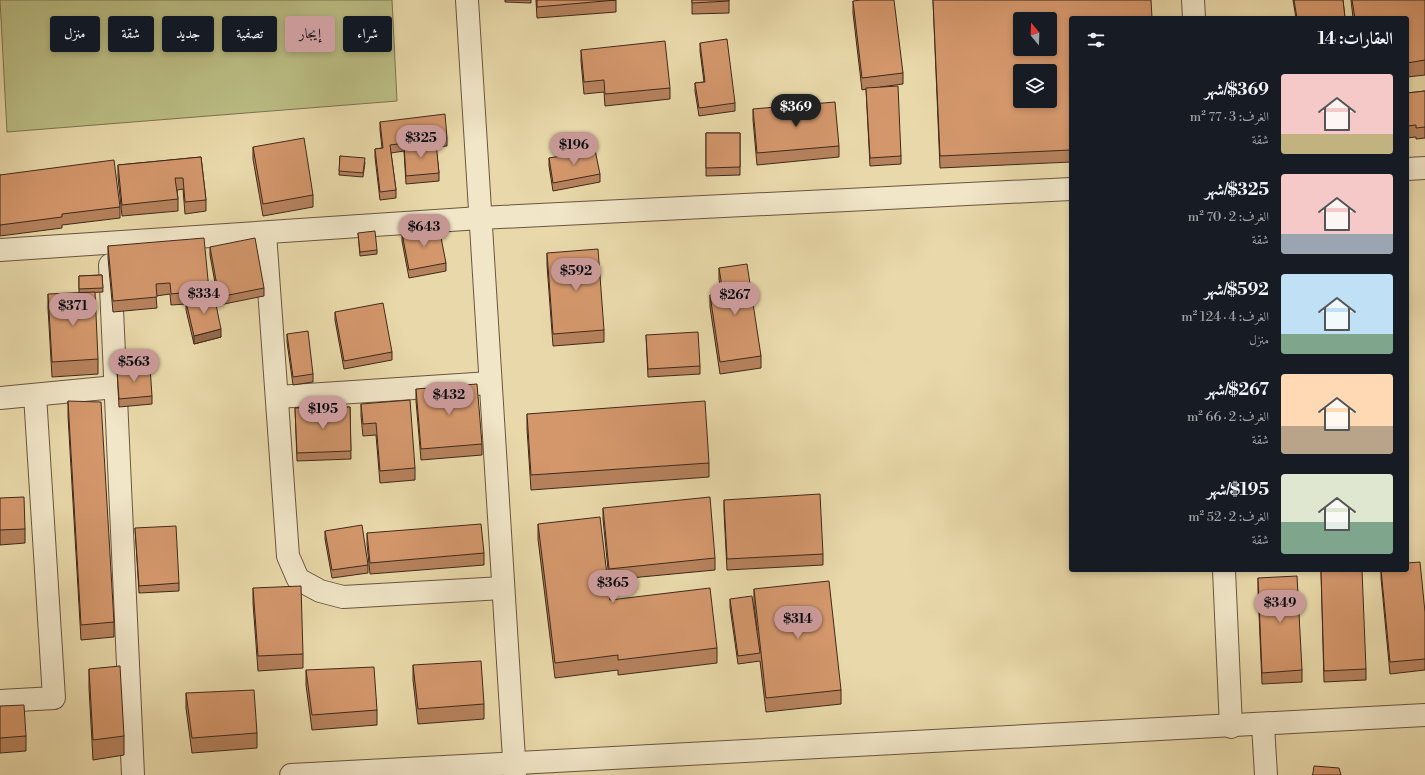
<!DOCTYPE html>
<html lang="ar">
<meta charset="utf-8">
<style>
body{margin:0;font-family:"Libre Bodoni",Amiri,serif;background:#242831;color:#f1f3f6;direction:rtl;height:100vh;display:flex;flex-direction:column;font-size:15px;white-space:nowrap}
*{box-sizing:border-box;margin:0}
p{font-size:13px;color:#9ea1a6}
.icon{flex:none;width:22px;height:22px;fill:none;stroke:currentColor;stroke-width:2;stroke-linecap:round;stroke-linejoin:round}
.map{position:relative;flex:1;overflow:hidden;direction:ltr}
.drawer{position:absolute;left:1069px;top:16px;width:340px;height:556px;display:flex;flex-direction:column;background:#171b24;border-radius:4px;box-shadow:0 2px 6px #0003;direction:rtl}
.drawer>*{flex:none}
.guide{position:absolute;left:12px;top:16px;width:380px;height:36px;direction:rtl;display:flex;gap:8px}
.needle{width:26px;rotate:341deg}
.buttons{position:absolute;left:1013px;top:12px;display:grid;gap:8px}
.buttons a{display:grid;place-items:center;width:44px;height:44px;border-radius:4px;background:#171b24;box-shadow:0 2px 6px #0003;font-size:20px}
.price{position:absolute;translate:-50% -34px;padding:0 9px;border-radius:14px;background:#c59692;color:#111;font-size:13px;line-height:26px;filter:drop-shadow(0 1px 2px #0008)}
.price::after{content:'';position:absolute;left:50%;top:24px;width:12px;height:9px;margin-left:-6px;background:inherit;clip-path:polygon(0 0,100% 0,50% 100%)}
.price.active{background:#222;color:#fff}
ul{padding:0;list-style:none}
li{display:flex;align-items:center;gap:12px;height:100px;padding:0 16px}
li span{display:grid;place-items:center;flex:none;width:112px;height:80px;border-radius:4px;color:#555}
li>.icon{margin-inline-start:auto}
span .icon{width:48px;height:48px;fill:#fffc;stroke-width:1}
li b{font-size:17px}
h2{display:flex;justify-content:space-between;align-items:center;height:48px;padding:0 16px;font-size:17px}
.chip{padding:0 14px;border-radius:4px;background:#171b24;box-shadow:0 2px 6px #0003;font-size:14px;line-height:36px}
.chip.active{background:#c59692;color:#111}
.map>svg:first-child{display:block}
.garden{fill:#bbbe85;stroke:#7d7450}
.lines{fill:none;stroke-linecap:round;stroke-linejoin:round}
.minor-casing{stroke:#6a553f;stroke-width:24}
.minor{stroke:#f1e6c8;stroke-width:22}
.wall{fill:#b6825d;stroke:#3f291b}
.shaded-wall{fill:#946a4c;stroke:#3f291b}
.building{fill:#d4976c;stroke:#3f291b;fill-rule:evenodd}
</style>
<div class="map">
<svg width="1425" height="775" viewBox="0 0 1425 775">
<rect width="100%" height="100%" fill="#e9d9aa"/>
<filter id="stains"><feTurbulence type="fractalNoise" baseFrequency=".005" numOctaves="4"/><feColorMatrix values="0 0 0 0 .2 0 0 0 0 .09 0 0 0 0 .02 0 0 0 .5 -.17"/></filter>
<radialGradient id="worn" r=".72"><stop offset=".6" stop-color="#630" stop-opacity="0"/><stop offset="1" stop-color="#630" stop-opacity=".3"/></radialGradient>
<!-- garden -->
<path class="garden" d="M0,0H392L397,101L7,132Z"/>
<g class="lines">
<!-- minor casing -->
<g class="minor-casing">
<g id="minor">
<path d="M467,0L515,775"/>
<path d="M1193,0L1194,18"/>
<path d="M1407,169L1425,168"/>
<path d="M265,233L288,556L298,579L320,591L343,597L503,588"/>
<path d="M0,250L480,218L1071,189"/>
<path d="M110,265L133,775"/>
<path d="M277,397L490,383"/>
<path d="M0,398L115,387"/>
<path d="M1224,570L1231,727"/>
<path d="M0,701L54,698L35,395"/>
<path d="M1263,725L1266,775"/>
<path d="M291,775L1425,715"/>
</g>
</g>
<!-- minor -->
<use href="#minor" class="minor"/>
</g>
<!-- wall -->
<g class="wall">
<path d="M505,0H531V3L505,2Z"/>
<path d="M536,0H616V12L537,18Z"/>
<path d="M692,0H729V13L692,14Z"/>
<path d="M933,0H1151L1071,18V162L940,168Z"/>
<path d="M1293,0H1343L1345,18H1296Z"/>
<path d="M1351,0H1425V75L1407,77V18H1353Z"/>
<path d="M853,1L903,73V84L880,87L901,156V164L870,166L866,89L862,90L853,13Z"/>
<path d="M700,43L735,103V111L699,116L695,91V83L704,82L700,51Z"/>
<path d="M581,50L670,88V99L605,106L604,92L584,94L581,61Z"/>
<path d="M1425,91V138L1416,139V137L1407,138V93Z"/>
<path d="M753,109L839,146V157L757,165L753,120Z"/>
<path d="M380,122L447,138V146L436,147L439,173V181L406,184L404,151L391,153L396,190V198L380,200L375,157V149L382,148L380,130Z"/>
<path d="M706,133H740V175L706,176Z"/>
<path d="M253,147L313,195V207L263,216L253,159Z"/>
<path d="M340,156L365,162L363,177L339,175Z"/>
<path d="M201,157L206,200V211L185,214L183,189L177,190L178,199V211L122,216L118,177V165Z"/>
<path d="M549,158L600,174V182L553,191L549,166Z"/>
<path d="M0,175L120,207V218L62,225V228L0,236Z"/>
<path d="M358,233L377,250V254L360,256Z"/>
<path d="M402,233L446,263V271L409,278L402,241Z"/>
<path d="M108,246L209,290V297L221,337L194,344L186,310V304L171,305L170,294L156,296L157,308L113,312L108,258Z"/>
<path d="M210,247L264,288V296L219,305L210,255Z"/>
<path d="M547,253L604,330V342L553,346L547,265Z"/>
<path d="M719,268L761,356V368L720,374L710,307V295L721,294L719,279Z"/>
<path d="M102,275L103,292L79,293V276Z"/>
<path d="M48,294L98,359V374L52,377L48,308Z"/>
<path d="M335,312L392,352V360L344,369L335,320Z"/>
<path d="M287,334L313,374V382L293,385L287,342Z"/>
<path d="M646,335L700,366V374L648,377Z"/>
<path d="M117,370L152,396V404L119,407Z"/>
<path d="M416,389L482,444V455L421,460L416,401Z"/>
<path d="M68,401L114,622V637L81,640L68,416Z"/>
<path d="M361,404L415,468V480L380,483L376,435L363,436L361,416Z"/>
<path d="M350,407L351,459L297,461L295,408Z"/>
<path d="M527,414L709,463V477L531,490L527,429Z"/>
<path d="M0,498L25,529V543L0,545Z"/>
<path d="M724,500L823,554V565L727,570L724,511Z"/>
<path d="M603,508L715,558V570L609,580L603,519Z"/>
<path d="M538,524L610,600L717,648V663L618,675V670L555,678L538,539Z"/>
<path d="M135,528L179,583V591L139,593Z"/>
<path d="M325,531L368,565V573L332,578L325,539Z"/>
<path d="M367,533L484,553V565L370,574L367,544Z"/>
<path d="M1381,570H1407L1425,612V670L1390,674L1381,578Z"/>
<path d="M1321,571L1366,669V680L1324,682Z"/>
<path d="M1258,578L1302,670V682L1262,684L1258,590Z"/>
<path d="M253,588L303,654V668L258,671L253,603Z"/>
<path d="M754,589L841,690V704L766,712L760,661L738,664L730,607V599L757,630L754,604Z"/>
<path d="M413,665L484,704V719L418,724L413,680Z"/>
<path d="M89,669L124,736V755L93,760L89,688Z"/>
<path d="M306,670L377,710V725L312,730L306,685Z"/>
<path d="M186,693L257,733V748L192,753L186,708Z"/>
<path d="M0,706L26,736V751L0,753Z"/>
</g>
<!-- shaded-wall -->
<path class="shaded-wall" d="M221,329V337L194,344V336Z"/>
<!-- building -->
<g class="building">
<path d="M537,0H616L537,7Z"/>
<path d="M692,0H729V1L692,3Z"/>
<path d="M861,0H894L903,73L862,78L853,1Z"/>
<path d="M933,0H1151L1152,18H1071V150L940,156ZM1020,19H1050V49H1020ZM1020,71H1050V101H1020Z"/>
<path d="M1294,0H1343L1345,18H1297Z"/>
<path d="M1352,0H1425V60L1407,63V18H1355Z"/>
<path d="M727,39L735,103L699,108L695,83L705,82L700,43Z"/>
<path d="M665,41L670,88L605,94L604,80L584,82L581,50Z"/>
<path d="M898,86L901,156L870,158L866,88Z"/>
<path d="M1425,91V127L1416,128V125L1407,126V93Z"/>
<path d="M835,102L839,146L757,153L753,109Z"/>
<path d="M445,114L447,138L390,145L396,190L380,192L375,149L383,148L380,122Z"/>
<path d="M706,133H740V167L706,168Z"/>
<path d="M304,138L313,195L263,204L253,147Z"/>
<path d="M436,142L439,173L406,176L404,145Z"/>
<path d="M595,150L600,174L553,183L549,158Z"/>
<path d="M340,156L365,158L363,173L339,171Z"/>
<path d="M201,157L206,200L185,202L183,178H175L178,199L122,205L118,165Z"/>
<path d="M114,160L120,207L62,214V217L0,225V175Z"/>
<path d="M439,227L446,263L409,270L402,233Z"/>
<path d="M375,231L377,250L360,252L358,233Z"/>
<path d="M204,238L209,290L171,294L170,283L156,284L157,297L113,301L108,246Z"/>
<path d="M255,238L264,288L219,297L210,247Z"/>
<path d="M598,249L604,330L553,334L547,253Z"/>
<path d="M747,264L761,356L720,362L710,295L723,293L719,268Z"/>
<path d="M102,275L103,288L79,289V276Z"/>
<path d="M95,292L98,359L52,362L48,294Z"/>
<path d="M214,295L221,329L194,336L186,302Z"/>
<path d="M383,303L392,352L344,361L335,312Z"/>
<path d="M308,331L313,374L293,377L287,334Z"/>
<path d="M698,332L700,366L648,369L646,335Z"/>
<path d="M150,367L152,396L119,399L117,370Z"/>
<path d="M477,384L482,444L421,449L416,389Z"/>
<path d="M410,400L415,468L380,471L376,423L363,424L361,404Z"/>
<path d="M68,401L101,402L114,622L81,625Z"/>
<path d="M705,401L709,463L531,475L527,414Z"/>
<path d="M350,407L351,451L297,453L295,408Z"/>
<path d="M820,494L823,554L727,559L724,500Z"/>
<path d="M24,497L25,529L0,530V498Z"/>
<path d="M710,497L715,558L609,569L603,508Z"/>
<path d="M600,517L610,600L710,588L717,648L618,660V655L555,663L538,524Z"/>
<path d="M481,524L484,553L370,563L367,533Z"/>
<path d="M362,525L368,565L332,570L325,531Z"/>
<path d="M176,526L179,583L139,586L135,528Z"/>
<path d="M1420,562L1425,612V659L1390,662L1381,570H1407V563Z"/>
<path d="M1352,570H1362L1366,669L1324,671L1321,571Z"/>
<path d="M1297,576L1302,670L1262,673L1258,578Z"/>
<path d="M829,581L841,690L766,698L754,589Z"/>
<path d="M301,586L303,654L258,656L253,588Z"/>
<path d="M752,596L760,653L738,656L730,599Z"/>
<path d="M481,661L484,704L418,709L413,665Z"/>
<path d="M120,666L124,736L93,740L89,669Z"/>
<path d="M374,667L377,710L312,715L306,670Z"/>
<path d="M254,690L257,733L192,738L186,693Z"/>
<path d="M24,705L26,736L0,738V706Z"/>
<path d="M1314,766L1339,768L1341,775H1312L1313,773Z"/>
</g>
<rect width="100%" height="100%" filter="url(#stains)"/>
<rect width="100%" height="100%" fill="url(#worn)"/>
</svg>
<div class="buttons">
<a><svg class="needle" viewBox="-14 -14 28 28"><path d="M0-13l5 13h-10z" fill="#e53935"/><path d="M0 13l5-13h-10z" fill="#9ea1a6"/></svg></a>
<a><svg class="icon" aria-label="layers" viewBox="0 0 24 24"><path d="M12 4l9 5-9 5-9-5zM3 14l9 5 9-5"/></svg></a>
</div>
<b class="price active" style="left:796px;top:128px">$369</b>
<b class="price" style="left:421px;top:159px">$325</b>
<b class="price" style="left:574px;top:166px">$196</b>
<b class="price" style="left:424px;top:248px">$643</b>
<b class="price" style="left:576px;top:292px">$592</b>
<b class="price" style="left:204px;top:315px">$334</b>
<b class="price" style="left:735px;top:316px">$267</b>
<b class="price" style="left:73px;top:327px">$371</b>
<b class="price" style="left:134px;top:383px">$563</b>
<b class="price" style="left:449px;top:416px">$432</b>
<b class="price" style="left:323px;top:430px">$195</b>
<b class="price" style="left:613px;top:604px">$365</b>
<b class="price" style="left:1280px;top:624px">$349</b>
<b class="price" style="left:798px;top:640px">$314</b>
<div class="guide">
<a class="chip">شراء</a>
<a class="chip active">إيجار</a>
<a class="chip">تصفية</a>
<a class="chip">جديد</a>
<a class="chip">شقة</a>
<a class="chip">منزل</a>
</div>
<section class="drawer">
<h2>العقارات: 14<svg class="icon" aria-label="filters" viewBox="0 0 24 24"><path d="M4 7h16M4 17h16"/><circle cx="9" cy="7" r="2"/><circle cx="15" cy="17" r="2"/></svg></h2>
<ul>
<li><span style="background:linear-gradient(#f6c9c9 75%,#c2b280 0)"><svg class="icon" aria-label="home" viewBox="0 0 24 24"><path d="M3 11l9-7 9 7M6 9v11h12V9"/></svg></span><div><b>$369/شهر</b><p>الغرف: 3 · 77 m²</p><p>شقة</p></div></li>
<li><span style="background:linear-gradient(#f6c9c9 75%,#9aa5b1 0)"><svg class="icon" aria-label="home" viewBox="0 0 24 24"><path d="M3 11l9-7 9 7M6 9v11h12V9"/></svg></span><div><b>$325/شهر</b><p>الغرف: 2 · 70 m²</p><p>شقة</p></div></li>
<li><span style="background:linear-gradient(#bfe0f5 75%,#7fa58c 0)"><svg class="icon" aria-label="home" viewBox="0 0 24 24"><path d="M3 11l9-7 9 7M6 9v11h12V9"/></svg></span><div><b>$592/شهر</b><p>الغرف: 4 · 124 m²</p><p>منزل</p></div></li>
<li><span style="background:linear-gradient(#ffd9b3 65%,#b9a48a 0)"><svg class="icon" aria-label="home" viewBox="0 0 24 24"><path d="M3 11l9-7 9 7M6 9v11h12V9"/></svg></span><div><b>$267/شهر</b><p>الغرف: 2 · 66 m²</p><p>شقة</p></div></li>
<li><span style="background:linear-gradient(#dfe7d0 60%,#7fa58c 0)"><svg class="icon" aria-label="home" viewBox="0 0 24 24"><path d="M3 11l9-7 9 7M6 9v11h12V9"/></svg></span><div><b>$195/شهر</b><p>الغرف: 2 · 52 m²</p><p>شقة</p></div></li>
</ul>
</section>
</div>
